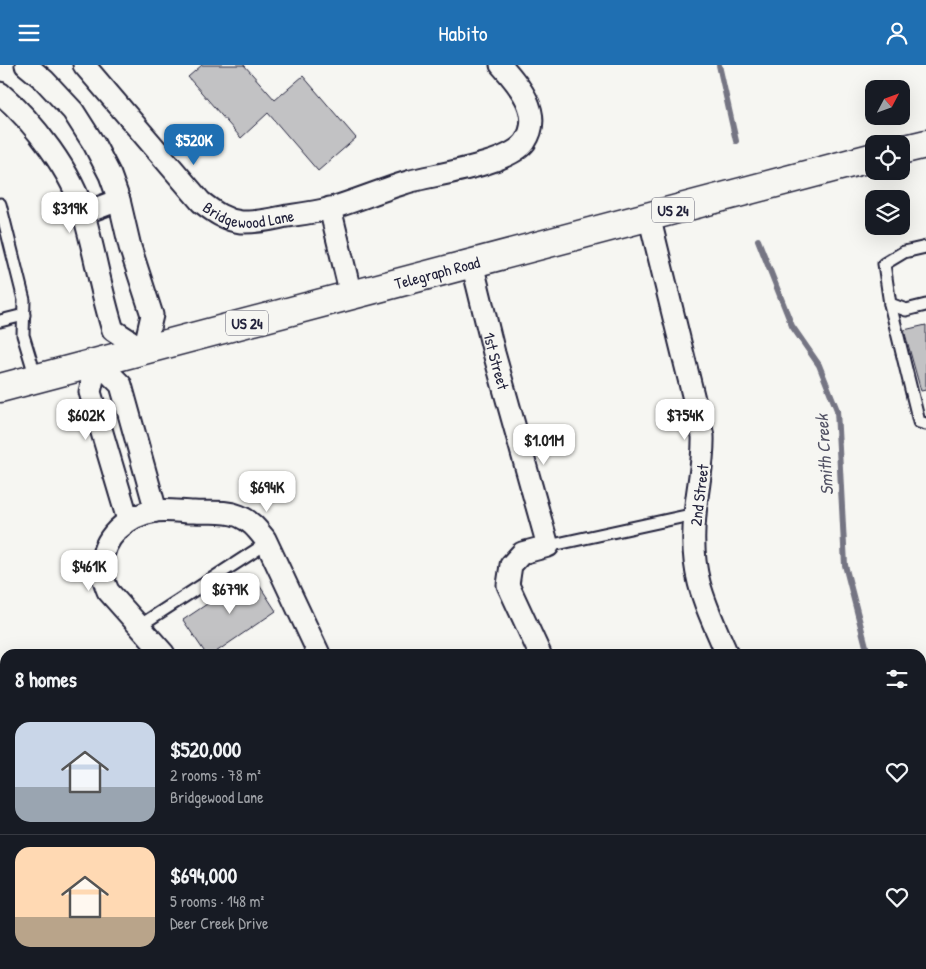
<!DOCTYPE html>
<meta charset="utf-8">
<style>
body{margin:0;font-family:"Patrick Hand",sans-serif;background:#242831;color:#f1f3f6;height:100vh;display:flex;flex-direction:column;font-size:19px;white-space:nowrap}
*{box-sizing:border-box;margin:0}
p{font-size:16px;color:#9ea1a6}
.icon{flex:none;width:28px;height:28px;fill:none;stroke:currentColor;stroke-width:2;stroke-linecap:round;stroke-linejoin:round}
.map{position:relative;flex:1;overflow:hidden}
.drawer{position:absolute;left:0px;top:584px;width:926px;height:321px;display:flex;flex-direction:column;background:#171b24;border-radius:15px 15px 0 0;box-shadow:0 5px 20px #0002}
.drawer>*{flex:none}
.needle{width:32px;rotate:49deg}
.controls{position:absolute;left:865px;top:15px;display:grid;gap:10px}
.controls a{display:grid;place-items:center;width:45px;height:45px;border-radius:10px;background:#171b24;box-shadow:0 5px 20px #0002;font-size:25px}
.price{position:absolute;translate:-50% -42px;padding:0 11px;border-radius:10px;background:#fff;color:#222;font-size:16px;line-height:32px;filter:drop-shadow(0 1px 2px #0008)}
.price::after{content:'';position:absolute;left:50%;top:30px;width:15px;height:11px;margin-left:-8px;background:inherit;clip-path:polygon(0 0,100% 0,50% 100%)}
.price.current{background:#1f6fb2;color:#fff}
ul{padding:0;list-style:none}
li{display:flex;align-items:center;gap:15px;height:125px;padding:0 15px}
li+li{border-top:1px solid #363941}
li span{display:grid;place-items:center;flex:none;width:140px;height:100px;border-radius:15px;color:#555}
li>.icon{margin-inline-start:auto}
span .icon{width:60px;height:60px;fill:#fffc;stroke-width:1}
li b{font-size:21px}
h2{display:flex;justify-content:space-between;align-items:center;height:60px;padding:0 15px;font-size:21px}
header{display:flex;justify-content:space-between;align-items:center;height:65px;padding:0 15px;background:#1f6fb2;color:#fff;font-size:22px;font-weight:600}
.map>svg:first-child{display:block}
.green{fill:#d7d7d7;stroke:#7c7c89}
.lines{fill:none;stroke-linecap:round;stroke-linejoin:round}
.stream{stroke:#757583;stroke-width:6}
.building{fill:#c2c2c4;stroke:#22223b}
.service-casing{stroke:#22223b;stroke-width:15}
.minor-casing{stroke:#22223b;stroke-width:25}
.primary-casing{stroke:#22223b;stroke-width:31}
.service{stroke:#f6f6f2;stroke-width:11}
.minor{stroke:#f6f6f2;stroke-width:21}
.primary{stroke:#f6f6f2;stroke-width:28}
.labels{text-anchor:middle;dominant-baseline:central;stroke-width:5;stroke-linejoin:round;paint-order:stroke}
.shield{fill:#f6f6f2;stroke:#626272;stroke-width:1}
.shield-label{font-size:15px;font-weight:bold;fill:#22223b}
.street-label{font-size:16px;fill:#22223b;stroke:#f6f6f2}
.water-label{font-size:18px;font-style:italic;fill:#535365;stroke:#f6f6f2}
</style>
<header><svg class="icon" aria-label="menu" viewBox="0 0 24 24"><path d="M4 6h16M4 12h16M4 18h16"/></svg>Habito<svg class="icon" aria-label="person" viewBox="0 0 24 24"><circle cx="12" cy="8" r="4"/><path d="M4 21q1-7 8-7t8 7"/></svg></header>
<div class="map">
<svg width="926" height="904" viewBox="0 0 926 904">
<rect width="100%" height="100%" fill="#f6f6f2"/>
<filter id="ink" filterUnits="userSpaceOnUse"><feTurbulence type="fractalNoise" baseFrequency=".02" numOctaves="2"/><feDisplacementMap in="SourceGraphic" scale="10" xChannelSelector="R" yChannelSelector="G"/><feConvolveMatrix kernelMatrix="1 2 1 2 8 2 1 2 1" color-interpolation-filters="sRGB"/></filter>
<g filter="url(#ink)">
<!-- green -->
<path class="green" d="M0,640L5,646V900H137L122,904H0Z"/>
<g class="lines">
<!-- stream -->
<g class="stream">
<path d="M719,0L736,76"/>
<path d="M758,175L792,261L819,300L837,345L845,500L868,589"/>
<path d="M921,735L926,776"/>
<path d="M921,802L926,783"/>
<path d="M894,904L895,900"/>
</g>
</g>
<!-- building -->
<g class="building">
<path d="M202,0H244L275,35L303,11L356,73L318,106L268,48L241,73L188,12Z"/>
<path d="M926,260V325L921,326L904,265Z"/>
<path d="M252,509L276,546L213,589H206L183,555Z"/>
</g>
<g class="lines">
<!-- service casing -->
<g class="service-casing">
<g id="service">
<path d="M0,139L24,235L23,270L36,313"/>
<path d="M926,182L904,187L884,199L890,239L906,245L926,240"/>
<path d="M890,239L919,357L926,359"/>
<path d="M0,256L24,250"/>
<path d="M548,481L695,449"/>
<path d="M139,561L267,478"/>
</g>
</g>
<!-- minor casing -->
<g class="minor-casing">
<g id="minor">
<path id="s1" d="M84,0L201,137C214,147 225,155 241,157C257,158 272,154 287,151C301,149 317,147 332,143C358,135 384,124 411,116C438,109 509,99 525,77C544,49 519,20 501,0"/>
<path d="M0,28C33,56 73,108 84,150C95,188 101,227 113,265L144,285L152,250L130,182L119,135L110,110L94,79L73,46L44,15L26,0"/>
<path d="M330,143L351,230"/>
<path d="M84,148L119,135"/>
<path d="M649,151L703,371C704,398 697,423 695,450C689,508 704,537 727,589"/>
<path id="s2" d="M472,198L494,288L548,481L522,488L511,500L508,520L540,589"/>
<path d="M97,296L90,327L128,455"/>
<path d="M97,296L121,320L156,446"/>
<path d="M164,589L108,526C105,519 102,512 102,504C100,473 127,450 156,446C168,444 182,447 194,447C209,448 225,445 239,451C251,456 257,464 265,474L319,589"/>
<path d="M465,900L467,904"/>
<path d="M687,900L689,904"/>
<path d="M379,904L380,900"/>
<path d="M822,904V900"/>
</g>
</g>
<!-- primary casing -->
<g class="primary-casing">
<g id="primary">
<path d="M901,85L926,79"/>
<path id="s3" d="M0,323L874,92"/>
</g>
</g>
<!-- service -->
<use href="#service" class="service"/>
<!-- minor -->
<use href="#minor" class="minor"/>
<!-- primary -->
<use href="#primary" class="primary"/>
</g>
</g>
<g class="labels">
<!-- shield labels -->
<g class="shield">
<rect x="652" y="132.5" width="42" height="25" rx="4"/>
<rect x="226" y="245.5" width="42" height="25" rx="4"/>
</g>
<g class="shield-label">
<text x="673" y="145">US 24</text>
<text x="247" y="258">US 24</text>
</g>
<!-- street labels -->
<g class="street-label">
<text stroke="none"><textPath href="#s1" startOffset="232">Bridgewood Lane</textPath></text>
<text stroke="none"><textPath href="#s3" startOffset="452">Telegraph Road</textPath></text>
<text stroke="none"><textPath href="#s2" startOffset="101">1st Street</textPath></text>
<text transform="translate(699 430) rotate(-83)">2nd Street</text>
</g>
<!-- water labels -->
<g class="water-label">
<text transform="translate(824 390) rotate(-94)">Smith Creek</text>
</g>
</g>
</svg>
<div class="controls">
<a><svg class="needle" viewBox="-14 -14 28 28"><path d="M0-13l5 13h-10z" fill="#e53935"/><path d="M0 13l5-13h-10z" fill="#9ea1a6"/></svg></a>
<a><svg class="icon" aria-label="locate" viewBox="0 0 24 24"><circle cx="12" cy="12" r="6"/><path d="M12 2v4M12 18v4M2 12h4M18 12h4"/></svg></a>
<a><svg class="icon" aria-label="layers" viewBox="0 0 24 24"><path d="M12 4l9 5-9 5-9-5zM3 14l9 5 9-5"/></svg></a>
</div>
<b class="price current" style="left:194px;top:101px">$520K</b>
<b class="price" style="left:70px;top:169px">$319K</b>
<b class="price" style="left:86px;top:376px">$602K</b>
<b class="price" style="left:685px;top:376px">$754K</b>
<b class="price" style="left:544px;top:401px">$1.01M</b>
<b class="price" style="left:267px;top:448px">$694K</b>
<b class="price" style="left:89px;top:527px">$461K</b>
<b class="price" style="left:230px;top:550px">$679K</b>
<section class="drawer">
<h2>8 homes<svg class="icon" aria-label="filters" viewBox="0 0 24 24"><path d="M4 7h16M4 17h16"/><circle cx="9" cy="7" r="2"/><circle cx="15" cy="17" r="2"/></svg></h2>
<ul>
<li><span style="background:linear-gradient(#c9d6e8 65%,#9aa5b1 0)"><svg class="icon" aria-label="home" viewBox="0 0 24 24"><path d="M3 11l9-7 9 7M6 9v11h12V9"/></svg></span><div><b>$520,000</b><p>2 rooms · 78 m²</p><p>Bridgewood Lane</p></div><svg class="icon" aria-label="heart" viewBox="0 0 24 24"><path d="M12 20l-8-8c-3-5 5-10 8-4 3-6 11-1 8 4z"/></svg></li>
<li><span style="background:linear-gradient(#ffd9b3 70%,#b9a48a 0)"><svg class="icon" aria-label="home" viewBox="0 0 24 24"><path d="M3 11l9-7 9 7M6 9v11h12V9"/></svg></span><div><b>$694,000</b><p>5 rooms · 148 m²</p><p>Deer Creek Drive</p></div><svg class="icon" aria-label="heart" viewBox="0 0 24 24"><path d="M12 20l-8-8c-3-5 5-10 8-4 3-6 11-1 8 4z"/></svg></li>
</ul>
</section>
</div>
